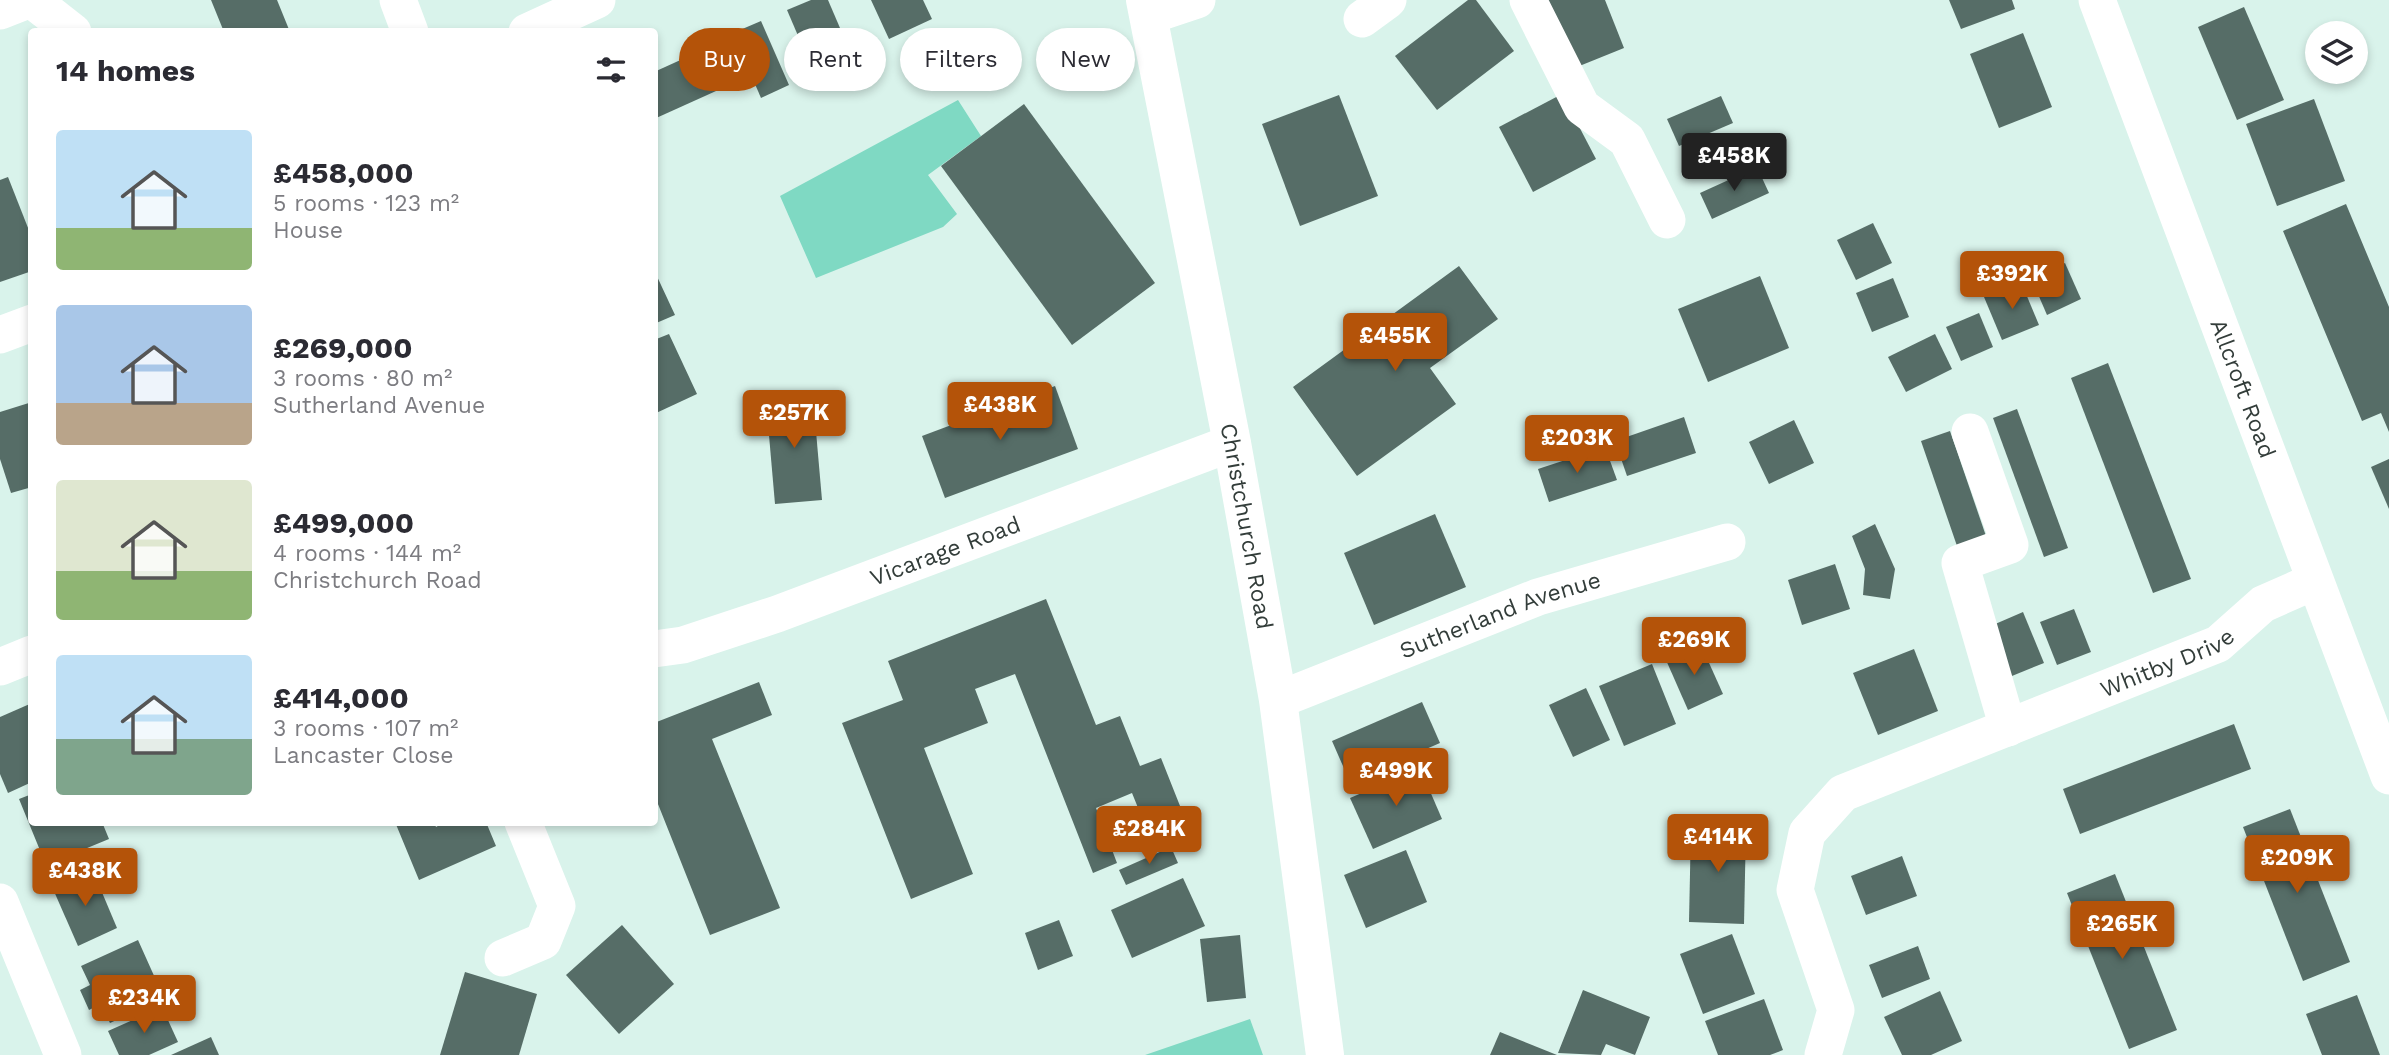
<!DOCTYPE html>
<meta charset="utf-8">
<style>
body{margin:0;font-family:"Work Sans",sans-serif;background:#f2f2f3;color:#2b2b33;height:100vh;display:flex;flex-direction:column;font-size:26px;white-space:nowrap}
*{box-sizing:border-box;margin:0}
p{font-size:23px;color:#7c7c81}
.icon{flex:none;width:38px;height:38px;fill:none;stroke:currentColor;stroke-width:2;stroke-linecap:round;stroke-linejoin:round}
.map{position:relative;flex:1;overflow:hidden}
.details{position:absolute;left:28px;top:28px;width:630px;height:798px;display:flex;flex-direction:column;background:#fff;border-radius:7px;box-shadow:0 4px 10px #0003}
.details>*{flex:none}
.banner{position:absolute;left:679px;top:28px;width:665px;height:63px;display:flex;gap:14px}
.controls{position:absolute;left:2305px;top:21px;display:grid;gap:14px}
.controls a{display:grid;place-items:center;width:63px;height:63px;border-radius:50%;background:#fff;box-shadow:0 4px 10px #0003;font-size:35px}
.price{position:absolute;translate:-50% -60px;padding:0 16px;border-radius:7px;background:#b45309;color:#fff;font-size:23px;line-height:46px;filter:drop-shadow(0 2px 4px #0008)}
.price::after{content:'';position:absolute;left:50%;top:42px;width:21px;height:16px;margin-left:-10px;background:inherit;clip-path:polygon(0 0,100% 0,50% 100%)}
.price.current{background:#222;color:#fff}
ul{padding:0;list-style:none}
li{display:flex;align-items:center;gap:21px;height:175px;padding:0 28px}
li span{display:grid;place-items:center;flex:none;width:196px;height:140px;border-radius:7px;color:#555}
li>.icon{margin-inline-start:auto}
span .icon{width:84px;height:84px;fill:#fffc;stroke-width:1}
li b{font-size:30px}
h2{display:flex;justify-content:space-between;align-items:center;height:84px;padding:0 28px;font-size:30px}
.pill{padding:0 24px;border-radius:32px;background:#fff;box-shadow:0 4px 10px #0003;font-size:24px;line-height:63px}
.pill.current{background:#b45309;color:#fff}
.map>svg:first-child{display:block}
.green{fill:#7fd9c3}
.building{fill:#566d67}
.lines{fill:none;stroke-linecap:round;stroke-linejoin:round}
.minor{stroke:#fff;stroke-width:37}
.major{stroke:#fff;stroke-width:38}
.labels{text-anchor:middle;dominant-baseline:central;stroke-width:7;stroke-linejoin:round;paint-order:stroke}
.street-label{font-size:23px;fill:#333d3a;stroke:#eafff9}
</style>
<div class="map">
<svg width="2389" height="1055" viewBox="0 0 2389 1055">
<rect width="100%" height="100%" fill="#d9f3eb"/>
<!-- green -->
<g class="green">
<path d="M958,100L981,136L928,175L957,214L943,227L816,278L780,196Z"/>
<path d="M1250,1019L1263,1055H1145Z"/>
</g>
<!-- building -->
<g class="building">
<path d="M211,0H277L290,32H224Z"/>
<path d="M811,0H828L858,70L820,87L787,10Z"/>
<path d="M871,0H923L932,19L889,39Z"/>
<path d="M1468,0H1476L1514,51L1437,110L1395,56Z"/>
<path d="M1544,0H1605L1624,48L1572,69Z"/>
<path d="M1949,0H2012L2015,9L1961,29Z"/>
<path d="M2244,7L2284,100L2237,120L2198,27Z"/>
<path d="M761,21L789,85L761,98L733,33Z"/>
<path d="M2023,33L2052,107L1999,128L1970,54Z"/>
<path d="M718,43L736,82L654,119V72Z"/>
<path d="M1562,94L1596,159L1533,192L1499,127Z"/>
<path d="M1339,95L1378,196L1300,226L1262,124Z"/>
<path d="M1721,96L1733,123L1679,146L1667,119Z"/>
<path d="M2314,99L2345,181L2277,206L2246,124Z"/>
<path d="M1024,104L1155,283L1072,345L941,166Z"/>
<path d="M1757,167L1769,193L1712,219L1700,193Z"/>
<path d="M8,177L32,238V271L0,282V180Z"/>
<path d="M2346,204L2389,307V432L2381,413L2362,421L2283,231Z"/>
<path d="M1873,223L1892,263L1856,280L1837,240Z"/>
<path d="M2065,263L2081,299L2047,315L2031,278Z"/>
<path d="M1459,266L1498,319L1430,368L1456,404L1357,476L1293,387Z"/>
<path d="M654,270L675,315L654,324Z"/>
<path d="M1760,276L1789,348L1708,382L1678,309Z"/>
<path d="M1893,278L1909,317L1872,332L1856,293Z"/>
<path d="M2021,282L2039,325L2002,340L1984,297Z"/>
<path d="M1979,313L1993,347L1961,361L1946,327Z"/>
<path d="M669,334L697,394L654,414V340Z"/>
<path d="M1935,334L1952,369L1906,392L1888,357Z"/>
<path d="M2108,363L2191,579L2153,593L2071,378Z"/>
<path d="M1055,386L1078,449L945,498L922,436Z"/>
<path d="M813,397L822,500L775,504L766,401Z"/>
<path d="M32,402V487L11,493L0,459V412Z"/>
<path d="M2017,409L2068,548L2044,557L1993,418Z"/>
<path d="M1684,417L1696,453L1627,476L1615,441Z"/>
<path d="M1794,420L1814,463L1769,484L1749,442Z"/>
<path d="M1950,431L1986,536L1957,546L1921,441Z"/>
<path d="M1605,447L1617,480L1549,502L1538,469Z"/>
<path d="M2389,459V509L2371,467Z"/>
<path d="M1435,514L1466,587L1374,625L1344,553Z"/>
<path d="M1875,524L1895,569L1890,599L1863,595L1865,569L1852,536Z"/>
<path d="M1835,564L1850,609L1802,625L1788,580Z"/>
<path d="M1046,599L1096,725L1120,716L1140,766L1161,758L1184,816L1147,830L1132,793L1096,808L1117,863L1093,873L1015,674L975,689L988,723L924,748L973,874L911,899L842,723L903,700L888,661Z"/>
<path d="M2074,609L2091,652L2057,665L2040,622Z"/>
<path d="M2023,612L2044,663L2007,678L1986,628Z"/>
<path d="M1701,645L1723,694L1688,710L1666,660Z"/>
<path d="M1914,649L1938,711L1878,735L1853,673Z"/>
<path d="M1652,664L1676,724L1624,746L1599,686Z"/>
<path d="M759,682L772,715L712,739L780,908L710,935L654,794V723Z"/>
<path d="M1586,688L1610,740L1573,757L1549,705Z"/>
<path d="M1422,702L1440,743L1350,782L1332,741Z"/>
<path d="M32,703V782L8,793L0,774V717Z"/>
<path d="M2234,724L2251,769L2080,834L2063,789Z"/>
<path d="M1420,768L1442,819L1373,849L1350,798Z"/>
<path d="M32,794V822H102L109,839L46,865L19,799Z"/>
<path d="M2290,809L2350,962L2303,981L2243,827Z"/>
<path d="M395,822H434L436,827L445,822H486L496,846L419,880Z"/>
<path d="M1691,825L1746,826L1744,924L1689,922Z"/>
<path d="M1171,847L1178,863L1126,885L1119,870Z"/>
<path d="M1406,850L1427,902L1366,928L1344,875Z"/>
<path d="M1902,856L1917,896L1866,915L1851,876Z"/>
<path d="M93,871L117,928L78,946L53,889Z"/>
<path d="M2115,874L2177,1030L2129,1049L2067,893Z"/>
<path d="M1183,878L1205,926L1132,958L1111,910Z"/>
<path d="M1059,920L1073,956L1038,970L1025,933Z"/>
<path d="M622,925L674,984L619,1034L566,975Z"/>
<path d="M1732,934L1755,994L1703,1014L1680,954Z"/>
<path d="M1240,935L1246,998L1207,1002L1200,939Z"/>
<path d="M138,940L164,998L110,1023L101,1004L89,1010L80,990L90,985L81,966Z"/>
<path d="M1918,946L1930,979L1882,998L1869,965Z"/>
<path d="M465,972L537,994L519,1055H440Z"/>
<path d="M1583,990L1650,1017L1635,1055L1606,1044L1601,1055L1558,1053Z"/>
<path d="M1940,991L1962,1041L1931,1055H1902L1884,1017Z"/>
<path d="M2357,995L2380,1055H2322L2306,1014Z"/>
<path d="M1764,999L1783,1050L1770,1055H1718L1705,1021Z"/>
<path d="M162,1007L178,1042L149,1055H119L108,1031Z"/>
<path d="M1500,1032L1557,1055H1490Z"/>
<path d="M211,1037L219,1055H171Z"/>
</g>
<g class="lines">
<!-- minor -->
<g class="minor">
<path d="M32,0L73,32"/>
<path d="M398,0L410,32"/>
<path d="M1528,0L1582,107L1627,140L1667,220"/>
<path id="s1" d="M2097,0L2389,776"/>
<path d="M0,11L28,0"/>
<path d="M1149,16L1197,0"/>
<path d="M1362,19L1388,0"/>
<path d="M527,32L597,0"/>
<path d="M0,335L32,323"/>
<path d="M1970,432L2010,545L1960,563L2008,728"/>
<path id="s2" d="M654,649L683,645L777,614L1232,443"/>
<path d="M0,667L32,654"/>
<path id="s3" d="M1278,700L1538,597L1727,542"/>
<path d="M0,902L63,1055"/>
<path d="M503,958L543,941L557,906L523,822"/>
<path id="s4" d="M1823,1055L1836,1010L1795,890L1807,833L1843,793L2218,644L2263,604L2315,581"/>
</g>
<!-- major -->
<path class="major" id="s5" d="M1145,0L1232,443L1278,700L1325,1055"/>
</g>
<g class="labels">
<!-- street labels -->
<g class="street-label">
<text stroke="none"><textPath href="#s1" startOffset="415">Allcroft Road</textPath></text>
<text stroke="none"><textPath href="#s5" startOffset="536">Christchurch Road</textPath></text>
<text stroke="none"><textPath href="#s2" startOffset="308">Vicarage Road</textPath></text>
<text stroke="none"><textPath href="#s3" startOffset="238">Sutherland Avenue</textPath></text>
<text stroke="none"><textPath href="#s4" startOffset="635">Whitby Drive</textPath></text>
</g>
</g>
</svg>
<div class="controls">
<a><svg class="icon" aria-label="layers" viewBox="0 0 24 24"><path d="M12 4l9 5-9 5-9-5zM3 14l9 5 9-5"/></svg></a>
</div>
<b class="price current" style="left:1734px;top:193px">£458K</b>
<b class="price" style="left:2012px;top:311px">£392K</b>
<b class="price" style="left:1395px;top:373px">£455K</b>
<b class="price" style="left:1000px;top:442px">£438K</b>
<b class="price" style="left:794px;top:450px">£257K</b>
<b class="price" style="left:1577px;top:475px">£203K</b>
<b class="price" style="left:1694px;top:677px">£269K</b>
<b class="price" style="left:1396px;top:808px">£499K</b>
<b class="price" style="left:1149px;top:866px">£284K</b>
<b class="price" style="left:1718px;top:874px">£414K</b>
<b class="price" style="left:2297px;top:895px">£209K</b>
<b class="price" style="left:85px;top:908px">£438K</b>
<b class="price" style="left:2122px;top:961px">£265K</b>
<b class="price" style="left:144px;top:1035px">£234K</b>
<div class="banner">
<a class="pill current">Buy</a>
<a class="pill">Rent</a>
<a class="pill">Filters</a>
<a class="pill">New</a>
</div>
<section class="details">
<h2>14 homes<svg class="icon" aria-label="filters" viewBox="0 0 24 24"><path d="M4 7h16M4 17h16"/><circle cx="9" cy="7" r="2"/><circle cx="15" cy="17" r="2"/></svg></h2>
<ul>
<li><span style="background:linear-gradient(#bfe0f5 70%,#8fb573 0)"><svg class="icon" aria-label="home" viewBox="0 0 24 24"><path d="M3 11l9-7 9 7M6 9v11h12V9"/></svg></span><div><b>£458,000</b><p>5 rooms · 123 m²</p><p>House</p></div></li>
<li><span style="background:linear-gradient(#a9c7e8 70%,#b9a48a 0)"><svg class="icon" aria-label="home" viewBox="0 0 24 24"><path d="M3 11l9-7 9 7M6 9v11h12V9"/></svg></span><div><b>£269,000</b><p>3 rooms · 80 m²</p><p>Sutherland Avenue</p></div></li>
<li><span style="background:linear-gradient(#dfe7d0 65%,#8fb573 0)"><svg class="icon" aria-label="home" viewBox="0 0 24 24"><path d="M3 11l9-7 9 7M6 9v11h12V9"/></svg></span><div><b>£499,000</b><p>4 rooms · 144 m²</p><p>Christchurch Road</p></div></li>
<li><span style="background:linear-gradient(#bfe0f5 60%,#7fa58c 0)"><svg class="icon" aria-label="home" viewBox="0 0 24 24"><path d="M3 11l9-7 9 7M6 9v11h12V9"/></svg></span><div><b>£414,000</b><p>3 rooms · 107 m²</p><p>Lancaster Close</p></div></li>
</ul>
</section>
</div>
